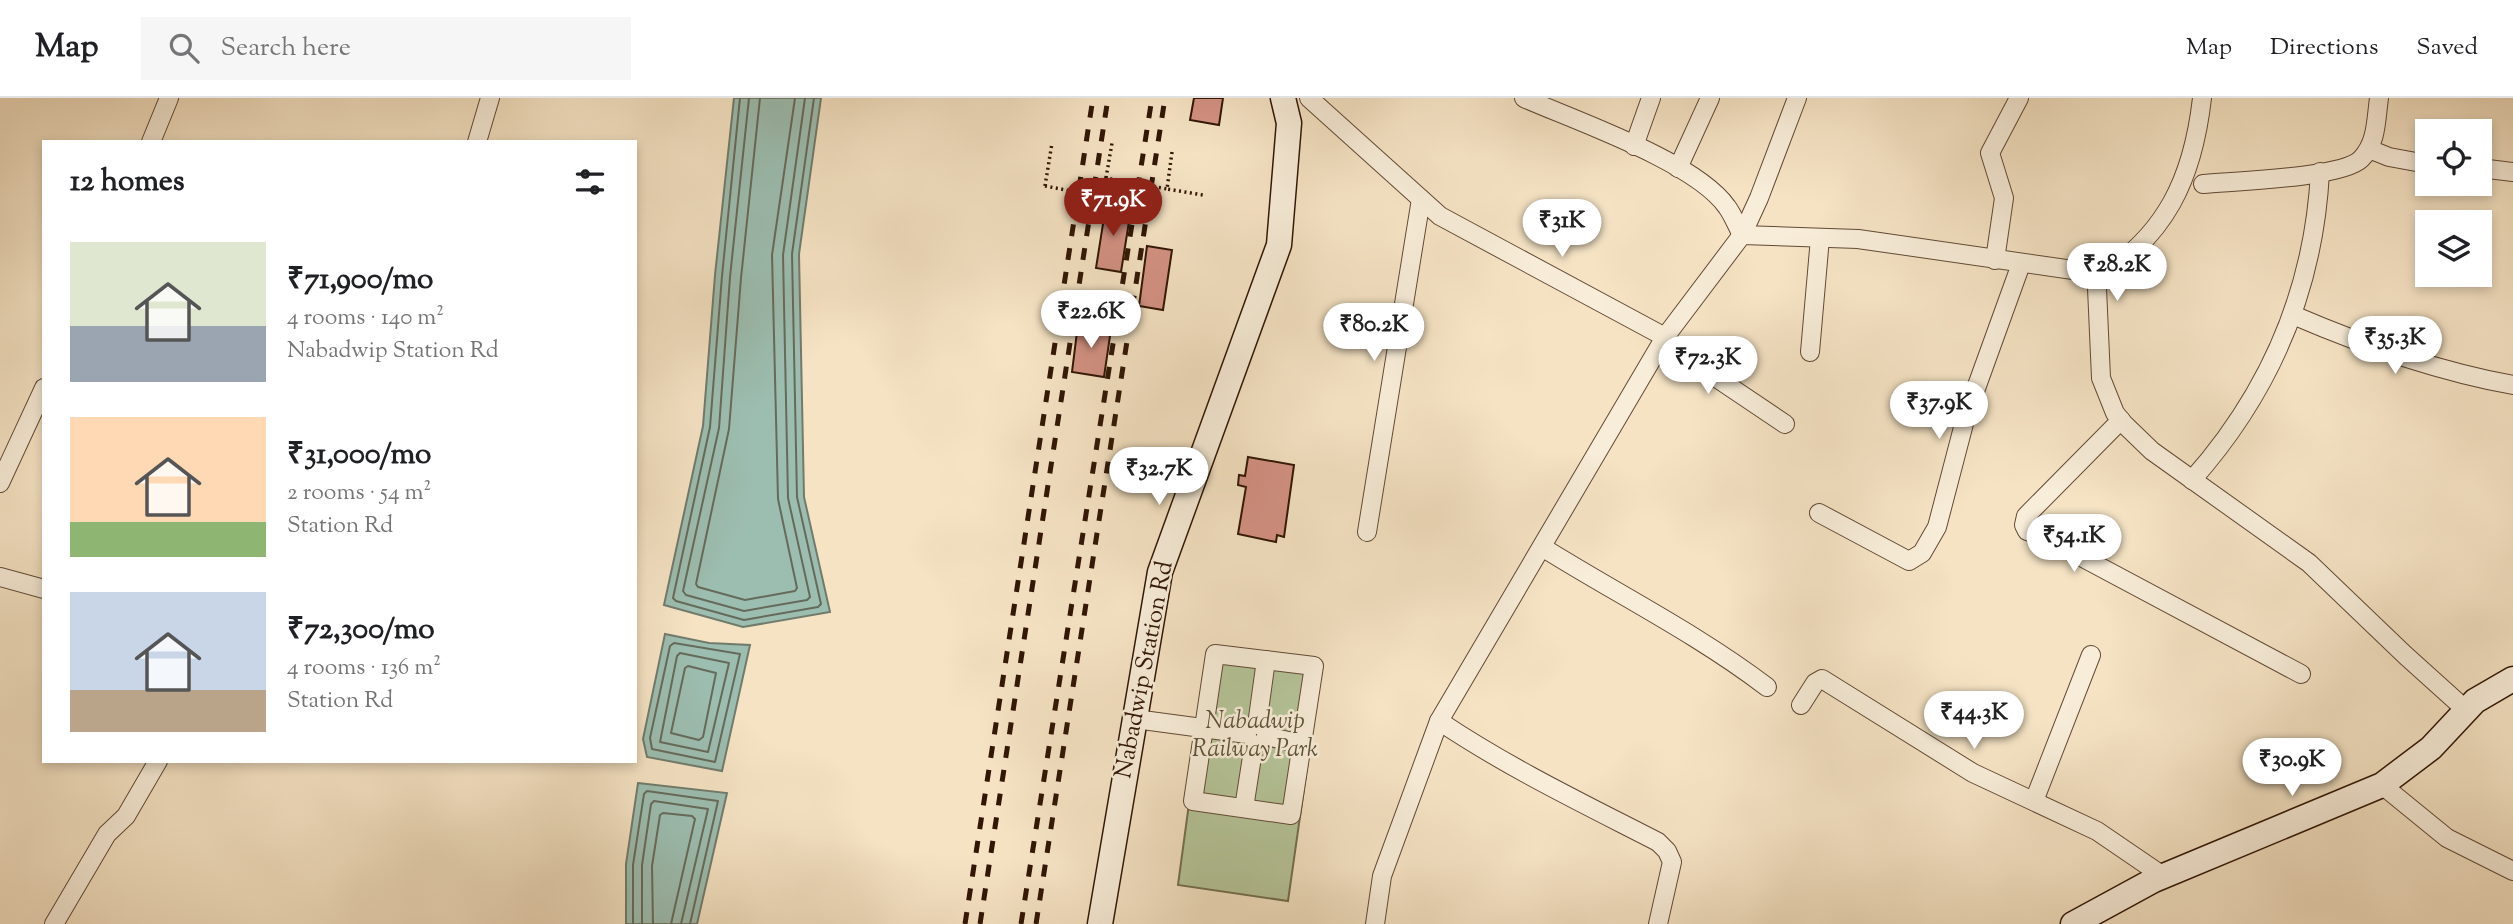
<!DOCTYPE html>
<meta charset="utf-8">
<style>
body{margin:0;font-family:"Sorts Mill Goudy",serif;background:#f6f6f6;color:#202124;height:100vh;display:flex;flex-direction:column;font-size:26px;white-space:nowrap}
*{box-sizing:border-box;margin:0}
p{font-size:23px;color:#757577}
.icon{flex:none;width:38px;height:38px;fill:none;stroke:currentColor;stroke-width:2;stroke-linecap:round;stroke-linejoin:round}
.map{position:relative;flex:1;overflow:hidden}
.drawer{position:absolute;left:42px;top:42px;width:595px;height:623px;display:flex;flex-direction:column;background:#fff;border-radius:0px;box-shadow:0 4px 10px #0003}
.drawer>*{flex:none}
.tools{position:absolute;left:2415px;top:21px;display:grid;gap:14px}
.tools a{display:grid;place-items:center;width:77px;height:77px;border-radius:0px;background:#fff;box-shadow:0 4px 10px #0003;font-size:35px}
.price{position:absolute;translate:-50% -60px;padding:0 16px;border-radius:24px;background:#fff;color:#222;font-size:23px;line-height:46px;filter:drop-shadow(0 2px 4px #0008)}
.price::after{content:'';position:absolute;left:50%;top:42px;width:21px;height:16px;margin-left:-10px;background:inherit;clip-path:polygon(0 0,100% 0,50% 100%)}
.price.current{background:#8f2418;color:#fff}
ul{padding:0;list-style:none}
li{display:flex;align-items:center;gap:21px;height:175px;padding:0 28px}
li span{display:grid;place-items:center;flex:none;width:196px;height:140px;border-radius:0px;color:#555}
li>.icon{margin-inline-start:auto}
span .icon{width:84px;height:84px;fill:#fffc;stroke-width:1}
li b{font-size:30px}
h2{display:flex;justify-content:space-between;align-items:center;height:84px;padding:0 28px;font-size:30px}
header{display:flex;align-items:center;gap:42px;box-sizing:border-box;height:98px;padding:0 35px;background:#fff;border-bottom:2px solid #e0e0e0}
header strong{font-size:33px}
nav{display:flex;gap:38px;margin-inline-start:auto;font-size:24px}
.search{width:490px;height:63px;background:#f6f6f6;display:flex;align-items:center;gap:18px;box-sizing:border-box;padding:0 24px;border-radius:0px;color:#757577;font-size:26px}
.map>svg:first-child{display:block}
.green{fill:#b5c599;stroke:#736e4f;stroke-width:2}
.water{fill:#9cbeb1;stroke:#717b6c;stroke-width:2}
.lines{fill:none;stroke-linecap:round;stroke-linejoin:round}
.shore{stroke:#666a5b;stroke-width:2}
.building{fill:#d49284;stroke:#311605;stroke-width:2}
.street-casing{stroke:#624935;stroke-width:20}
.secondary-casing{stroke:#311605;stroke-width:27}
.path{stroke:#311605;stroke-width:3.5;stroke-dasharray:2 3.5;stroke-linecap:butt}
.street{stroke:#f8edd9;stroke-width:18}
.secondary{stroke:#f8edd9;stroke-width:24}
.rail{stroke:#311605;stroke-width:5;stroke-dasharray:12 12;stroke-linecap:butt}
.path-bridge{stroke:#311605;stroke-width:3.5;stroke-dasharray:2 3.5;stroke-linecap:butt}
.labels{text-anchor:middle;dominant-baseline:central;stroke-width:5;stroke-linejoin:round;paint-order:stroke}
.street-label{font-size:24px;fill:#311605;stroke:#f8edd9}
.park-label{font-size:24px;font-style:italic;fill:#5f5339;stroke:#f8edd9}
</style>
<header>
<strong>Map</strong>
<div class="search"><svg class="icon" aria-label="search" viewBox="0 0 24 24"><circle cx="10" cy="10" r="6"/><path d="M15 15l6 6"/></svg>Search here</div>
<nav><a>Map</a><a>Directions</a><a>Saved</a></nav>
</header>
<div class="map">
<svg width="2513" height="826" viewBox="0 0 2513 826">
<rect width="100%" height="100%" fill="#f5e3c4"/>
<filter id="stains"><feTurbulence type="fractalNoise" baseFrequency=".00286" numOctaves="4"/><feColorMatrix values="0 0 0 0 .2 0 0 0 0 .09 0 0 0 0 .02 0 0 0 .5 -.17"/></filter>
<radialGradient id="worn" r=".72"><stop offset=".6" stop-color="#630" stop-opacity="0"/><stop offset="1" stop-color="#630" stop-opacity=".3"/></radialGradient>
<!-- green -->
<path class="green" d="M1210,550L1322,564L1288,803L1178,787Z"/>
<!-- water -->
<g class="water">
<path d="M734,0H821L799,156L804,399L830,514L743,529L664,507L703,328L715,177Z"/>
<path d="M665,536L709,545L750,547L722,673L647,659L643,641Z"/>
<path d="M638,685L727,695L697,826H626V766Z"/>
</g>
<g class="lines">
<!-- shore -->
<g class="shore">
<path d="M740,0L722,178L710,329L673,500L676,503L744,522L818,509L821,506L797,399L792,156L814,0"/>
<path d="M749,0L730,179L719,330L683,493L686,497L744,513L807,502L810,499L788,400L783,157L805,0"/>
<path d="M760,0L741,180L729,331L696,486L698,489L745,502L795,493L797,490L778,401L772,157L795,0"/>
<path d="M674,545L740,556L715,664L652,651L650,640L670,548Z"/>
<path d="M680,555L729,565L708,654L660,644L677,558Z"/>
<path d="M688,568L716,575L703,639L699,642L671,635L685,570Z"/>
<path d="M633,826V767L644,696L647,693L718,703L690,826"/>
<path d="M642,826V767L651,706L654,703L708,711L681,826"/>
<path d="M653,826L652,768L660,717L663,715L692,718L695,721L671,826"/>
</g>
</g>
<!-- building -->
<g class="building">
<path d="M1194,0H1223L1219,27L1190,22Z"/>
<path d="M1106,107L1131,111L1121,174L1096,170Z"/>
<path d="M1147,148L1172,152L1163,212L1139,208Z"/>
<path d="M1078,226L1111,231L1104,279L1072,274Z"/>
<path d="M1248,359L1294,367L1284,439L1277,437L1276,444L1238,436L1246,389L1238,387L1239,377L1245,378Z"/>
</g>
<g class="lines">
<!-- street casing -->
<g class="street-casing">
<g id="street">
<path d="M1309,0L1440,118L1665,239"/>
<path d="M1524,0C1576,23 1696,64 1727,109C1733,117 1737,128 1742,137"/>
<path d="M151,44L169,0"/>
<path d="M477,44L490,0"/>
<path d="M1634,48L1651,0"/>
<path d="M2369,51L2389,59L2427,66"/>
<path d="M1678,70L1710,0"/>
<path d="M2480,70L2513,74"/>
<path d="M2203,86C2234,83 2342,80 2361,61C2377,45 2376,21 2379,0"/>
<path d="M1742,137L1759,100L1797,0"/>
<path d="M1995,162L2004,100L1990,55L2019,0"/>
<path d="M2095,181C2166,139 2193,80 2202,0"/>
<path d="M2293,217C2365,248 2436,273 2513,287"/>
<path d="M1665,239L1675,252L1785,326"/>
<path d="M1810,254L1820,140"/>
<path d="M2121,322L2026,418L2024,427L2027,433L2042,438L2301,576"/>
<path d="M2192,382C2270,294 2314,192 2320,74"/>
<path d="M0,385L44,290"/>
<path d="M1819,415L1909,463L1922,455L1937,429L1966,318L2021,166"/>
<path d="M1367,434L1421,101"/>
<path d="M1542,449C1617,496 1696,535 1767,589"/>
<path d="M0,479L44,491"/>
<path d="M1215,556L1314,568L1291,717L1193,703Z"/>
<path d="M1801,607L1815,585L1822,581L1973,675L2097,733L2163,778"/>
<path d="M1135,621L1247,636"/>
<path d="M1439,623C1509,670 1584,706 1658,744L1667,753L1672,764L1658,826"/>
<path d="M1257,627L1266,562"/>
<path d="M1266,638L1302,646"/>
<path d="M2382,687L2447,740L2513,773"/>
<path d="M2034,703L2091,557"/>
<path d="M1244,710L1254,646"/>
<path d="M54,826L107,736L126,718L158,663"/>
<path d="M1375,826L1382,778L1439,623L1665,239L1742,137L1858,141L2087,174L2095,181L2097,190L2101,280L2115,315L2124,326L2152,353L2309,465L2405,557L2466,612"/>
</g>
</g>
<!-- secondary casing -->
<g class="secondary-casing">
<g id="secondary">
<path d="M1100,826L1160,474L1279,147L1289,25L1283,0"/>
<path d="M2073,826L2154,782L2382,687L2431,650L2475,603L2513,581"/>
</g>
</g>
<!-- path -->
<g class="path">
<path d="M1172,54L1167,91L1203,97"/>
<path d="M1106,80L1112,45"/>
<path d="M1045,88L1052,45"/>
</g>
<!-- street -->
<use href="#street" class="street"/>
<!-- secondary -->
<use href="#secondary" class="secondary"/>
<!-- rail -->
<g class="rail">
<path d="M965,826L1093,0"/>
<path d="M980,826L1108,0"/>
<path d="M1021,826L1152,0"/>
<path d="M1036,826L1165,0"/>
</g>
<!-- path-bridge -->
<path class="path-bridge" d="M1045,88L1103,99L1106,80L1167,91"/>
</g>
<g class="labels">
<!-- street labels -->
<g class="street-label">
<text transform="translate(1145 572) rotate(-79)">Nabadwip Station Rd</text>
</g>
<!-- park labels -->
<g class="park-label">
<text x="1255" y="624">Nabadwip<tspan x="1255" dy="28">Railway Park</tspan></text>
</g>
</g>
<rect width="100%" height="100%" filter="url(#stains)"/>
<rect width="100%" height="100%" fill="url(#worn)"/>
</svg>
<div class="tools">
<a><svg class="icon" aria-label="locate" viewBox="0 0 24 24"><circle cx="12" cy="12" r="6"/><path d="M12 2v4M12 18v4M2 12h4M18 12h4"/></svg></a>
<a><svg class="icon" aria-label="layers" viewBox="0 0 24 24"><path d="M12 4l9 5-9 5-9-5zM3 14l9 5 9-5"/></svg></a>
</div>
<b class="price current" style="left:1113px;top:140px">₹71.9K</b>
<b class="price" style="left:1562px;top:161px">₹31K</b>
<b class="price" style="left:2117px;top:205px">₹28.2K</b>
<b class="price" style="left:1091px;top:252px">₹22.6K</b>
<b class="price" style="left:1374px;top:265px">₹80.2K</b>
<b class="price" style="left:2395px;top:278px">₹35.3K</b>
<b class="price" style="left:1708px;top:298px">₹72.3K</b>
<b class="price" style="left:1939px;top:343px">₹37.9K</b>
<b class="price" style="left:1159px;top:409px">₹32.7K</b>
<b class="price" style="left:2074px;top:476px">₹54.1K</b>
<b class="price" style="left:1974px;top:653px">₹44.3K</b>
<b class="price" style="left:2292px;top:700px">₹30.9K</b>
<section class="drawer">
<h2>12 homes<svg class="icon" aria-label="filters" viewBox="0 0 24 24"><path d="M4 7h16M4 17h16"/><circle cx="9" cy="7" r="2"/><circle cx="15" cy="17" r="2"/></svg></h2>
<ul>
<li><span style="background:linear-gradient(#dfe7d0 60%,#9aa5b1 0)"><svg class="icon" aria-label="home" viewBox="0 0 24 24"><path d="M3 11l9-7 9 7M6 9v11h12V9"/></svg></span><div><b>₹71,900/mo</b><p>4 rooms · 140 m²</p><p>Nabadwip Station Rd</p></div></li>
<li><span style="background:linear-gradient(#ffd9b3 75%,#8fb573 0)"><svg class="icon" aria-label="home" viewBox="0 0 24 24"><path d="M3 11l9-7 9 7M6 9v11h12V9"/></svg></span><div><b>₹31,000/mo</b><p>2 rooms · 54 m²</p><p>Station Rd</p></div></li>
<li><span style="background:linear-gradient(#c9d6e8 70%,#b9a48a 0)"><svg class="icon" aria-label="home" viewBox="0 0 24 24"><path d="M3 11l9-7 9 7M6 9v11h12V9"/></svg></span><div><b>₹72,300/mo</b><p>4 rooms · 136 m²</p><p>Station Rd</p></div></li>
</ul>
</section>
</div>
